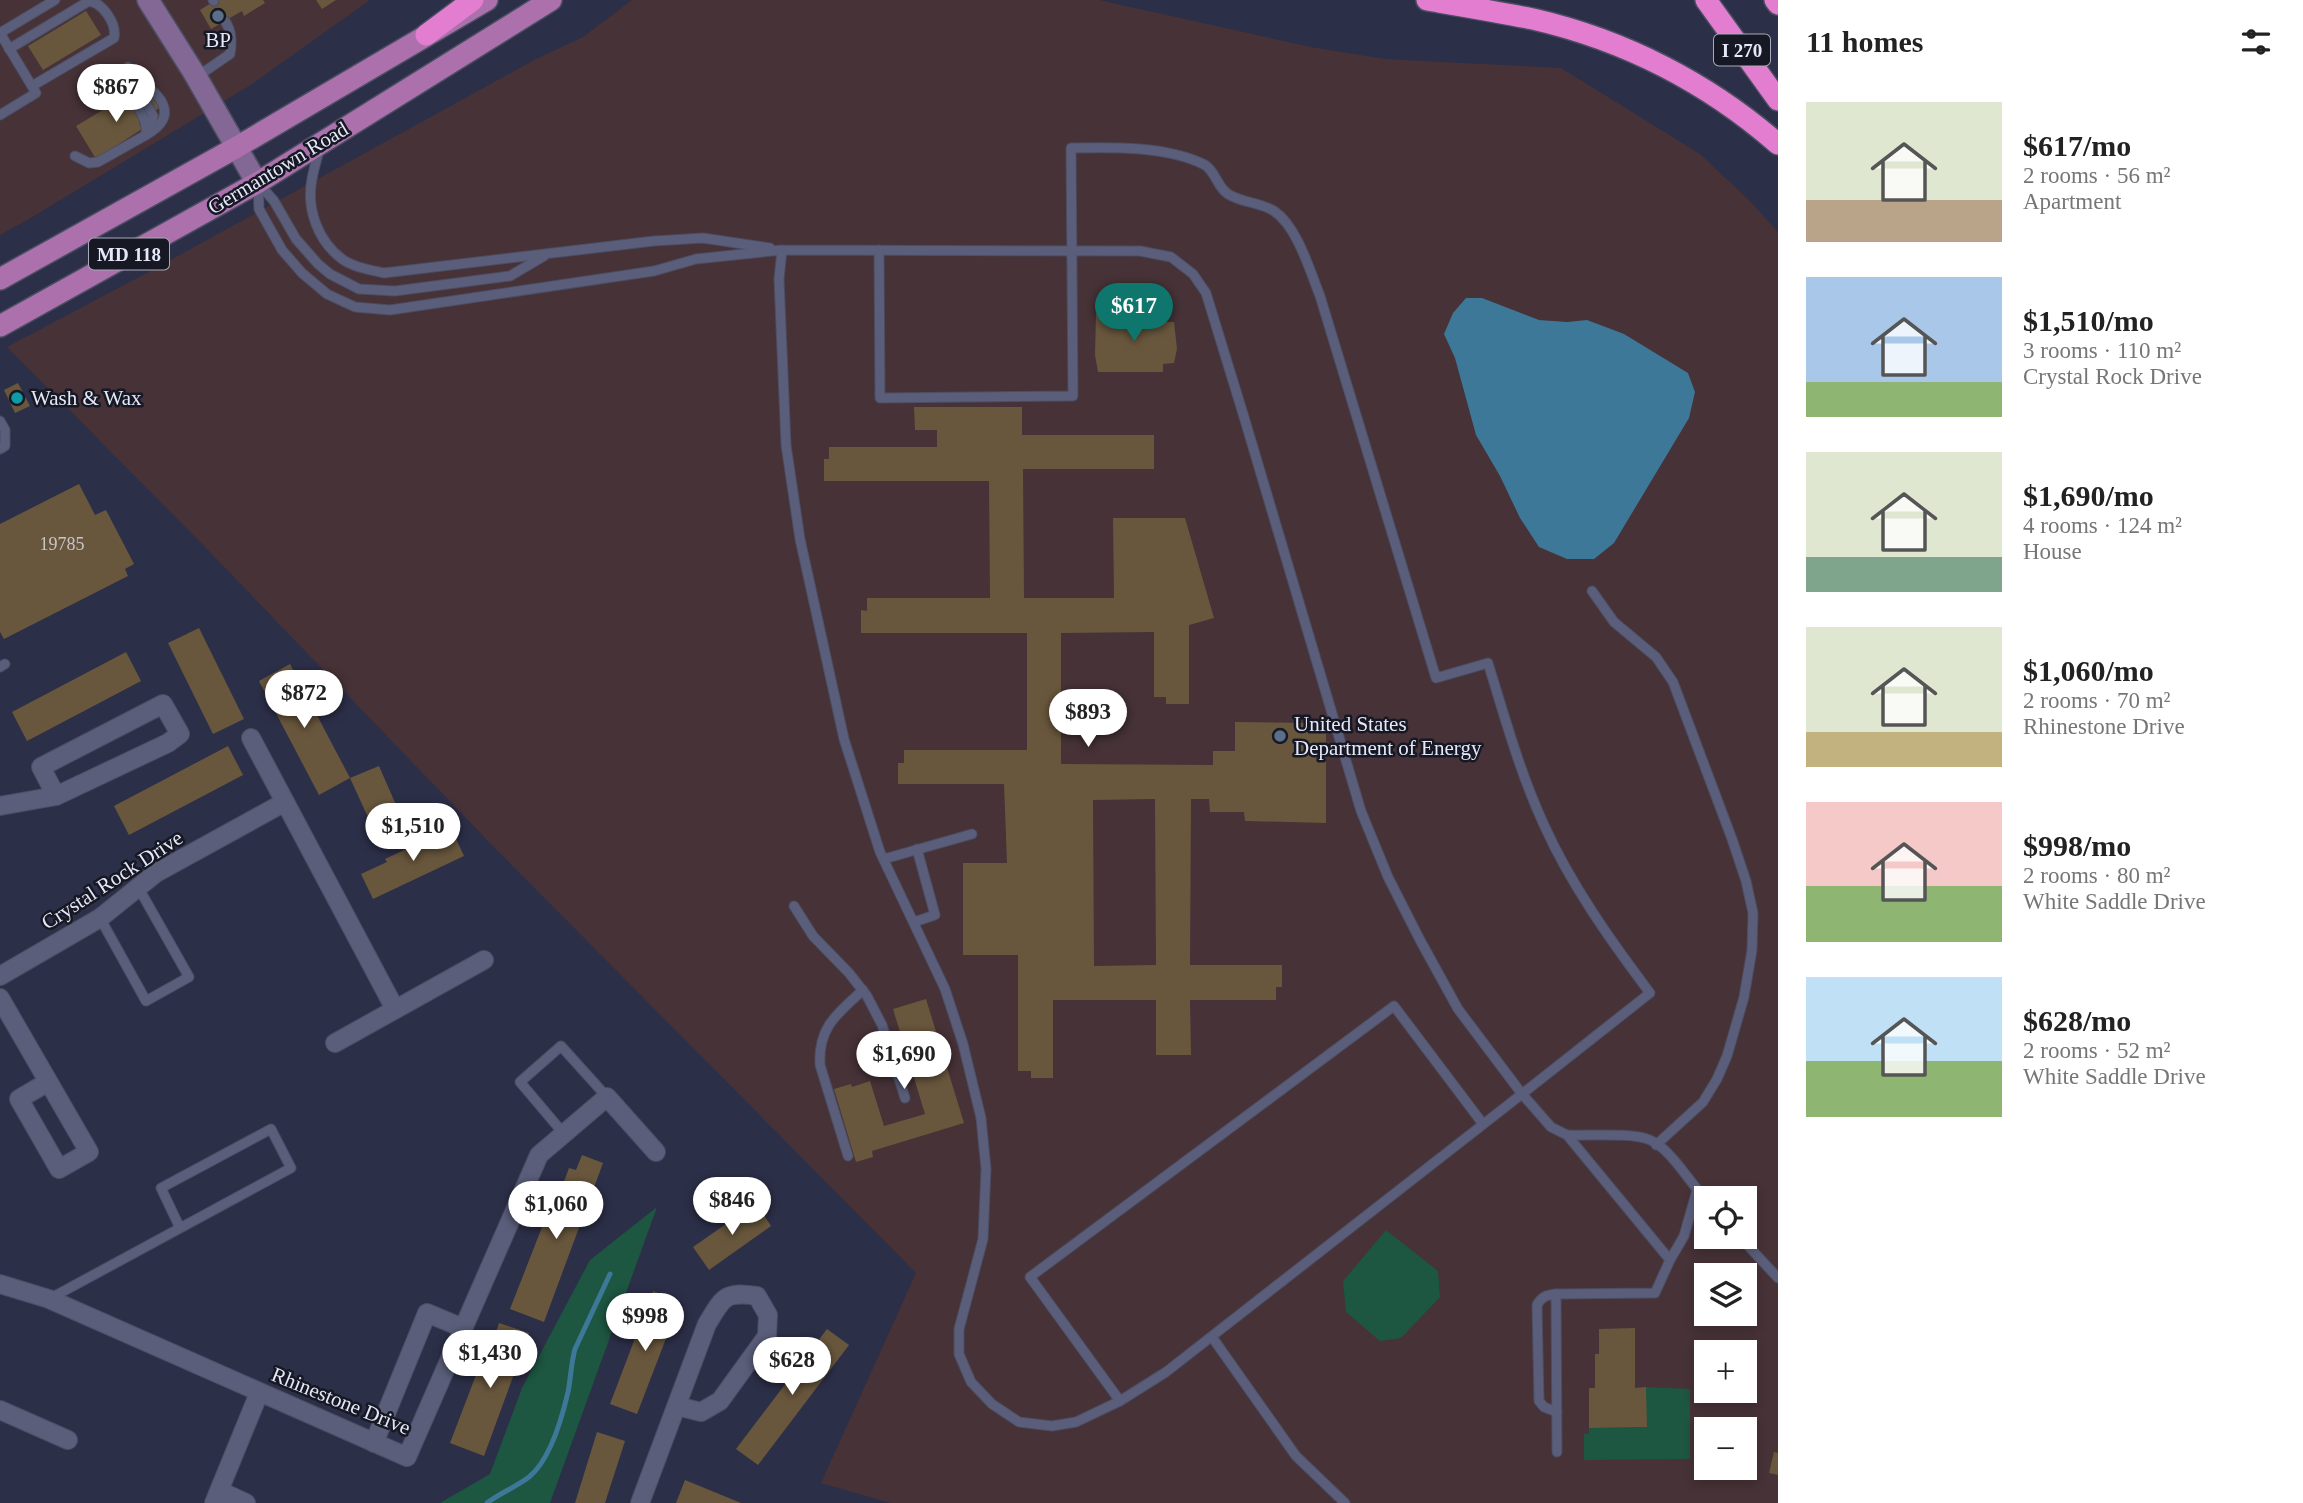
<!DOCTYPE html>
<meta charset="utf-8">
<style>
body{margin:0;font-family:Georgia,serif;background:#f2f2f2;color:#222;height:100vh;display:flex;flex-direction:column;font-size:26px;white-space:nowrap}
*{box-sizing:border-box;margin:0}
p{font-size:23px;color:#767676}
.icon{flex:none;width:38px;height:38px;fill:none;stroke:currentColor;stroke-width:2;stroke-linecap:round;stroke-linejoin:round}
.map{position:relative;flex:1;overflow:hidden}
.side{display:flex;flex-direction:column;background:#fff;width:525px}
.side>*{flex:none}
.controls{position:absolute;left:1694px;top:1186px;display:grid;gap:14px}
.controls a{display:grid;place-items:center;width:63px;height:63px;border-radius:0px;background:#fff;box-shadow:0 4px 10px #0003;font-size:35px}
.price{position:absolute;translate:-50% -60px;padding:0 16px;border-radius:24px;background:#fff;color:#222;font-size:23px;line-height:46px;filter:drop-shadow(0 2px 4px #0008)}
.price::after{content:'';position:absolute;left:50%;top:42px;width:21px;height:16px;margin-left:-10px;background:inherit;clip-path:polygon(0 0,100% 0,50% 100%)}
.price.current{background:#0f766e;color:#fff}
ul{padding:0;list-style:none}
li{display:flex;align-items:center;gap:21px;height:175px;padding:0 28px}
li span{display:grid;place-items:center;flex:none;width:196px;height:140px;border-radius:0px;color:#555}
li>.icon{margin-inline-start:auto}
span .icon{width:84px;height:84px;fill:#fffc;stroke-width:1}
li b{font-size:30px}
h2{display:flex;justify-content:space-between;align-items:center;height:84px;padding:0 28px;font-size:30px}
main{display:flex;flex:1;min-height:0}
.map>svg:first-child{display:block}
.commercial{fill:#463237;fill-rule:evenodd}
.green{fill:#1d5641}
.water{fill:#3e7898}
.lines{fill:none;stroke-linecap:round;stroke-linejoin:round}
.stream{stroke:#3e7898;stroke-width:5}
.building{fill:#69573d;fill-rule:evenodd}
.lane-casing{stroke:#4b4d62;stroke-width:11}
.street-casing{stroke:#4b4d62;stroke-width:20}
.secondary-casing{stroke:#4b4d62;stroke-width:24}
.primary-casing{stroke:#4b4d62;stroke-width:24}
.highway-casing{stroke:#4b4d62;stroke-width:24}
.lane{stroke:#5a5e7a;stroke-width:9}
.street{stroke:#5a5e7a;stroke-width:18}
.secondary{stroke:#836794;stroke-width:21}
.primary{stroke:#ac71ad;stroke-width:21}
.highway{stroke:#e27dcf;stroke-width:21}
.service-dot{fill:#5c6f8a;stroke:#161823;stroke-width:2.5}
.culture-dot{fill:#0f9aa8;stroke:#161823;stroke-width:2.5}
.labels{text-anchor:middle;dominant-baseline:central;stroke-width:5;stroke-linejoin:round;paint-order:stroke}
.number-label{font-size:18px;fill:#c7c4ca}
.shield{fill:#161823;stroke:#a8aab9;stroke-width:2}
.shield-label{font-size:19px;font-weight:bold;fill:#e6e8f9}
.poi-label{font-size:21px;fill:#e6e8f9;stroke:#161823;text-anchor:start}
.street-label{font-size:21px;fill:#e6e8f9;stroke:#161823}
</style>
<main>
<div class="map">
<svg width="1778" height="1503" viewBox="0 0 1778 1503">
<rect width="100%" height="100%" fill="#2c2f48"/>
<!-- commercial -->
<g class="commercial">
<path d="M0,0H370L249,86L29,219L0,235Z"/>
<path d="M632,0H1099L1311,47L1385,59L1561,68L1700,154L1749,200L1778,232V1503H890L821,1483L916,1273L489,842L205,547L7,347L154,269L536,59L583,37ZM1706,1199H1745V1237H1706ZM1706,1276H1745V1314H1706ZM1706,1353H1745V1391H1706ZM1706,1430H1745V1468H1706Z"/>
</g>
<!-- green -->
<g class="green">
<path d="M657,1207L550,1503H440L490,1474L522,1388L590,1260Z"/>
<path d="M1386,1230L1438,1271L1440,1297L1401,1338L1380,1341L1346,1312L1343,1281Z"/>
<path d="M1646,1387L1690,1389V1459L1584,1460V1434H1589V1428L1646,1427Z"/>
</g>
<!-- water -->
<path class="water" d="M1466,298H1482L1539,320L1567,322L1587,320L1624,334L1688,373L1695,392L1689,418L1614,543L1594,559H1567L1539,547L1520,518L1500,476L1476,435L1455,358L1444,334L1453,313Z"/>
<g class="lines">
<!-- stream -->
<path class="stream" d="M487,1503C500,1493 516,1487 529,1477C550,1460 562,1418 568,1392C571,1377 571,1363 575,1349L610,1274"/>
</g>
<!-- building -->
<g class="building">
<path d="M216,0H263L265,3L244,16L242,11L211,29L200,10Z"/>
<path d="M316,0H336L322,9Z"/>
<path d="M86,11L101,35L43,70L28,46Z"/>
<path d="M151,92L161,107L141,119L143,121L139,123L142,129L96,159L76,126L123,98L126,103L130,101L132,103Z"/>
<path d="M1096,314L1163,315V322H1174L1177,349L1174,363L1163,364V372H1098L1095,355Z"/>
<path d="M18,383L30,406L15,413L4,390Z"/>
<path d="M914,407H1022V435H1154V469H1023L1024,598H1114L1113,518H1185L1214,618L1189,625V704H1166V697H1154V632L1061,633V764L1213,765V751H1235V722L1326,723V823L1245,821L1244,812H1210L1209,799H1191L1190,965H1282V987H1276V1000H1190L1191,1055H1156V1000H1053V1078H1031V1071H1018V955H963V863H1007L1004,784H898V763H904V750H1027V633H861V610L867,611V598H990L989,481H824V459H829V447H937V430H915ZM1155,799L1156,965L1094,966L1093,800Z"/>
<path d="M79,484L95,515L106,510L134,564L125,569L128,576L4,639L0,632V524Z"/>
<path d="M199,628L244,719L213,734L168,643Z"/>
<path d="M126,652L141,681L27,741L12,712Z"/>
<path d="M290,664L350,778L319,795L259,681Z"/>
<path d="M228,746L243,775L129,835L114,806Z"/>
<path d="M379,766L400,814L372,826L350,778Z"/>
<path d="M451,828L464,856L373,899L361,874L387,862L385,859Z"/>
<path d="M926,999L964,1123L872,1151L873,1157L856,1162L834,1089L851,1084L852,1087L870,1081L884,1126L925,1114L893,1009Z"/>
<path d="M582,1155L603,1163L544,1322L510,1309L555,1194L559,1195L569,1168L576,1170Z"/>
<path d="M756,1203L771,1226L709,1270L693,1247Z"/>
<path d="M653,1291L680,1302L637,1414L610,1404Z"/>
<path d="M499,1323L529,1333L484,1456L450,1443L484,1354L488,1356Z"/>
<path d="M1635,1328V1388L1646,1387L1647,1427L1589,1428V1388H1595V1354H1599V1329Z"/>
<path d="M827,1329L849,1345L758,1465L736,1449Z"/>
<path d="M597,1432L625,1441L605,1503H575Z"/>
<path d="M1774,1452L1778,1453V1475L1769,1473Z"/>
<path d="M685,1480L741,1503H676Z"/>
</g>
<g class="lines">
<!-- lane casing -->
<g class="lane-casing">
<g id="lane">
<path d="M213,0L214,1"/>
<path d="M9,49L89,1C103,3 117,24 114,38L32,86"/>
<path d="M198,76L230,54C232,43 232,31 225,21"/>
<path d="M136,80C160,93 181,115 146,135"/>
<path d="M138,86L153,116L149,130"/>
<path d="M0,115L36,93L0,33L55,0"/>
<path d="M320,147C317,158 314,168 312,179C306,209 318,241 342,259C353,267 370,270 384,273L654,241L703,238L770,248"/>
<path d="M75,156L89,163L98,162L146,135C148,120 140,114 135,101C131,88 138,85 128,67"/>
<path d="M259,184L274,201L296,239L318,264L330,274L359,289L395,291L510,276L544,256"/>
<path d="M258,185L259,209L282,250L302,273L327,294L355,307L390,310L654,271L696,259L782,250L1140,251L1171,257L1193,274L1206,293L1244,417L1361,811L1388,877L1420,940L1458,1009L1522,1094L1166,1372L1120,1401L1076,1422L1052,1426L1019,1422L992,1404L971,1382L959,1354V1329L983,1239L986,1169L981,1118L963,1044L945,989L880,852L844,739L800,539L786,445L779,279L782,250"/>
<path d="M879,250L880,398L1073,396L1071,148C1112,147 1168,146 1205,165C1216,172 1217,187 1228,194C1242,203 1260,202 1274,211C1297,226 1310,271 1320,296L1436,678L1488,663C1505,718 1520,773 1544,825C1571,885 1611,941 1650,993L1522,1094L1551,1127L1567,1135L1670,1260L1655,1293L1556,1294L1557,1452"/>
<path d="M0,421L5,430V446L0,449"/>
<path d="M1592,591L1614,622L1656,657L1673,682L1732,839L1746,881L1753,913L1752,950L1744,997L1727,1056L1717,1079L1703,1102L1656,1145"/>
<path d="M0,667L5,664"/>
<path d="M884,859L972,834"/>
<path d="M794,906L813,936L849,973L867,996L882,1025L905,1098"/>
<path d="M100,918L146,1001L189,977L138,887"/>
<path d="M914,922L935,915L917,849"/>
<path d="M564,1134L520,1082L561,1046L607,1097"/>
<path d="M1567,1135C1588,1136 1632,1132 1650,1140C1671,1149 1690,1183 1706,1200"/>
<path d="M848,1156L820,1065C818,1027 837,1014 863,990"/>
<path d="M1740,1237L1778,1278"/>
<path d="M1670,1260L1684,1236L1697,1190"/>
<path d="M1556,1294C1547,1295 1542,1296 1537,1305L1539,1401L1544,1407L1557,1412"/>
<path d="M51,1298L291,1168L271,1129L161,1188L180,1228"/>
<path d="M1212,1337L1296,1456L1345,1503"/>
<path d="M1120,1401L1030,1277L1394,1006L1483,1124"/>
</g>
</g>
<!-- street casing -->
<g class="street-casing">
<g id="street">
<path d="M251,738L395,1009"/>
<path d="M0,806L56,796L168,743L180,734L163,704L41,767L56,796"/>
<path d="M0,976L100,918L156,873L285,802"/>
<path d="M0,998L89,1152L59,1169L19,1099L48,1082"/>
<path d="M335,1043L484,960"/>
<path d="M0,1284L49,1299L407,1457L539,1155L607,1097L656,1152"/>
<path d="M0,1410L68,1440"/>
<path d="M374,1443L427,1313L463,1328"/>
<path d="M220,1491L246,1503"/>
<path d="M214,1503L259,1393"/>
<path d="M640,1503L707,1324C723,1298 724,1291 757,1296L768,1315L767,1336L720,1401L701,1412L677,1406"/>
</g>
</g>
<!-- secondary casing -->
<g class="secondary-casing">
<path id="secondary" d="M148,0L194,73L257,183"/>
</g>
<!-- primary casing -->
<g class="primary-casing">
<g id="primary">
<path d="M0,279L237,147L487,0"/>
<path d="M0,326L257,183L551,0"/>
</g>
</g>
<!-- highway casing -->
<g class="highway-casing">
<g id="highway">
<path d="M1427,0C1462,6 1498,12 1533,19C1624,40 1708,83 1778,144"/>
<path d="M1706,0L1778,100"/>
<path d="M1775,0L1778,4"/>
<path d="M426,35L473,0"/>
</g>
</g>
<!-- lane -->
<use href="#lane" class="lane"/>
<!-- street -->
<use href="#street" class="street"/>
<!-- secondary -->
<use href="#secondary" class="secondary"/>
<!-- primary -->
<use href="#primary" class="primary"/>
<!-- highway -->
<use href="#highway" class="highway"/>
</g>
<!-- markers -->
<g class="service-dot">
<circle cx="218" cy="16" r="7"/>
<circle cx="1280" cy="736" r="7"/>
</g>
<circle class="culture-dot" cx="17" cy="398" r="7"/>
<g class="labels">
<!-- number labels -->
<g class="number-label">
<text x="62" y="544">19785</text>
</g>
<!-- shield labels -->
<g class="shield">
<rect x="1714" y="34.5" width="56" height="31" rx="5"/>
<rect x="89" y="238.5" width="80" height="31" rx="5"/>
</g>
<g class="shield-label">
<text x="1742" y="50">I 270</text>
<text x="129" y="254">MD 118</text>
</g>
<!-- poi labels -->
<g class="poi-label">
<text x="218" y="40" text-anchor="middle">BP</text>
<text x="31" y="398">Wash &amp; Wax</text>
<text x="1294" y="724">United States<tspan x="1294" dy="24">Department of Energy</tspan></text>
</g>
<!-- street labels -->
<g class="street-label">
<text transform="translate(278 168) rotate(-31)">Germantown Road</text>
<text transform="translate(112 880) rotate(-33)">Crystal Rock Drive</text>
<text transform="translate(341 1401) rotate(22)">Rhinestone Drive</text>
</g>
</g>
</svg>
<div class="controls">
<a><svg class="icon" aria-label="locate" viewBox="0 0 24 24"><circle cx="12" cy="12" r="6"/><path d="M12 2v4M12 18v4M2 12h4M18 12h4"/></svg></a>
<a><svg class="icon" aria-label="layers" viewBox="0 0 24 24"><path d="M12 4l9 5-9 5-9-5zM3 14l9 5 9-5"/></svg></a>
<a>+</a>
<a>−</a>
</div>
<b class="price" style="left:116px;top:124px">$867</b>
<b class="price current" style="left:1134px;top:343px">$617</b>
<b class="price" style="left:304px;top:730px">$872</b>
<b class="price" style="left:1088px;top:749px">$893</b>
<b class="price" style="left:413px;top:863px">$1,510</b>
<b class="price" style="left:904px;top:1091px">$1,690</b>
<b class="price" style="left:732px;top:1237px">$846</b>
<b class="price" style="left:556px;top:1241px">$1,060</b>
<b class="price" style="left:645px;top:1353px">$998</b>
<b class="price" style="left:490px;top:1390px">$1,430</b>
<b class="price" style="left:792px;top:1397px">$628</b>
</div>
<section class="side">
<h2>11 homes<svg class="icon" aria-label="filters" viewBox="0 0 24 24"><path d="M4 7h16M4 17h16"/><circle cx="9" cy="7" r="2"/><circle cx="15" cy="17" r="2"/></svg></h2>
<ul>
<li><span style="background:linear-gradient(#dfe7d0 70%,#b9a48a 0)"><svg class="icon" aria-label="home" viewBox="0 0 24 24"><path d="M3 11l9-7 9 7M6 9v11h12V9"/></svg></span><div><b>$617/mo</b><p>2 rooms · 56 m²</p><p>Apartment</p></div></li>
<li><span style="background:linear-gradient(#a9c7e8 75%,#8fb573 0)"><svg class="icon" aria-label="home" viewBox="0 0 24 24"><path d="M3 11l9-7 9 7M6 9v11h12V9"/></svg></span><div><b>$1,510/mo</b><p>3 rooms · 110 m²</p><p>Crystal Rock Drive</p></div></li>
<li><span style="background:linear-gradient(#dfe7d0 75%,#7fa58c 0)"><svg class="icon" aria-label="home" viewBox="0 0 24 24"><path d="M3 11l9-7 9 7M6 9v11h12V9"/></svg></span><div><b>$1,690/mo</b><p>4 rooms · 124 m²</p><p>House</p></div></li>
<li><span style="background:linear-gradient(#dfe7d0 75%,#c2b280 0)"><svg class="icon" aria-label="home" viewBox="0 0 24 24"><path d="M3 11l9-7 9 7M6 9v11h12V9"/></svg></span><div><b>$1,060/mo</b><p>2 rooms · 70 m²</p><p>Rhinestone Drive</p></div></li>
<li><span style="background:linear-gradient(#f6c9c9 60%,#8fb573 0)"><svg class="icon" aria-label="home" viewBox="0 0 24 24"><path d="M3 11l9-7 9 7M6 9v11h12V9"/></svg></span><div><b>$998/mo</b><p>2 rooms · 80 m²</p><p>White Saddle Drive</p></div></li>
<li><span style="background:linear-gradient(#bfe0f5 60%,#8fb573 0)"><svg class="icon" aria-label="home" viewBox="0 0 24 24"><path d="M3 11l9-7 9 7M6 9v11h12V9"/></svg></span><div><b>$628/mo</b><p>2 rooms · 52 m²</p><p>White Saddle Drive</p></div></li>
</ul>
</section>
</main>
